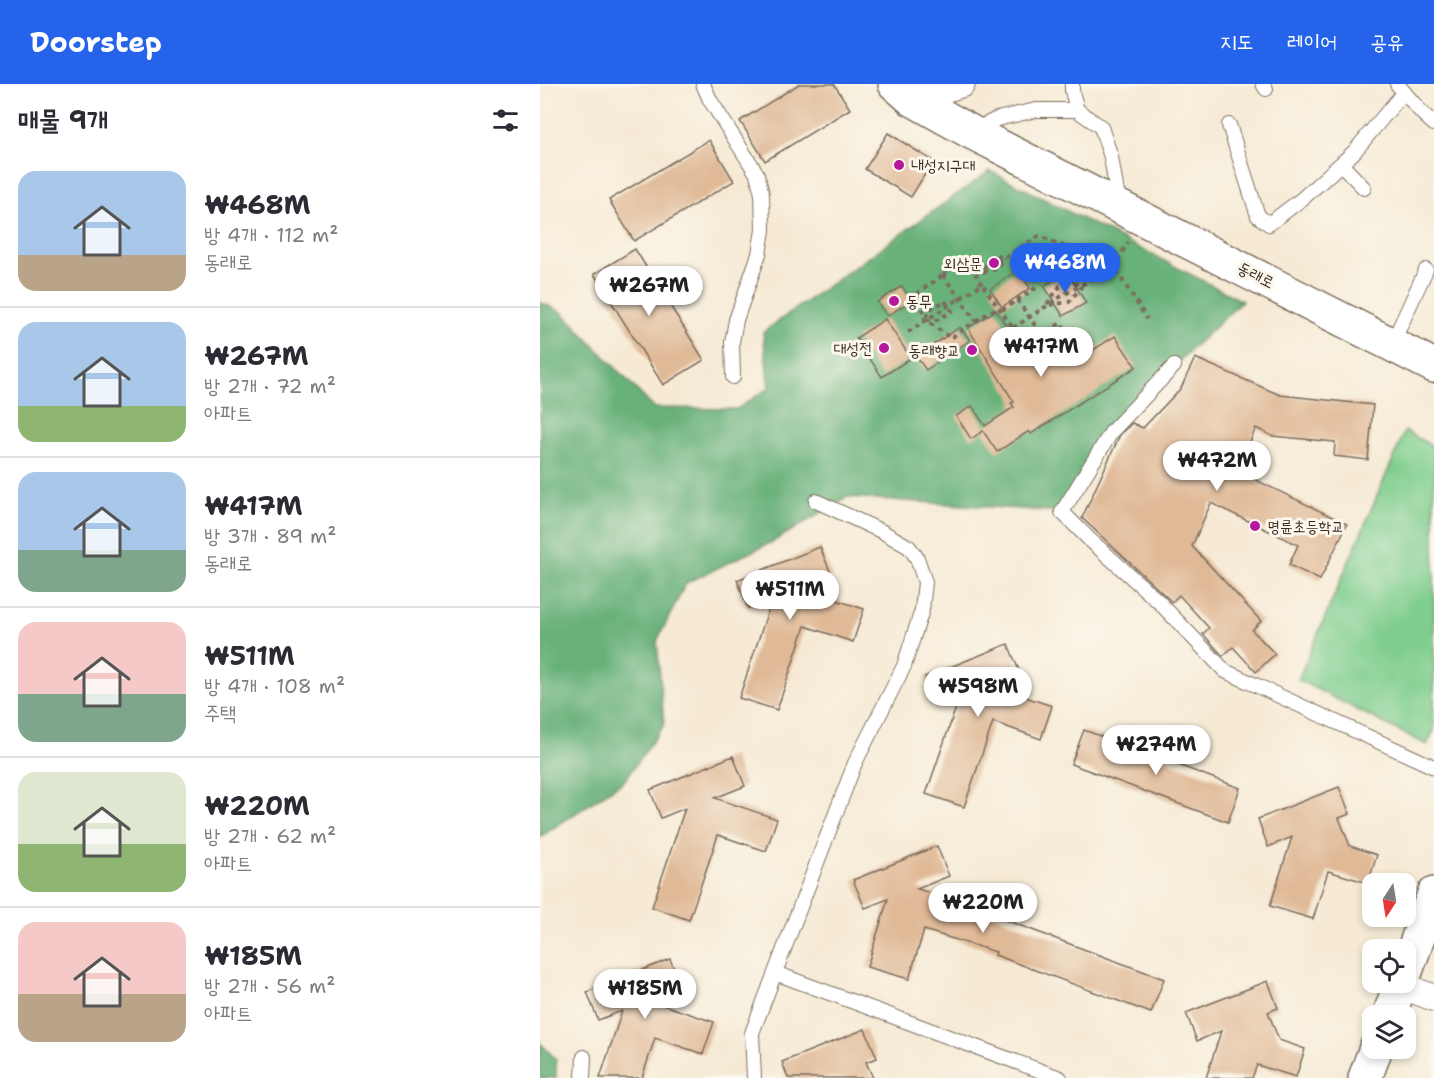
<!DOCTYPE html>
<html lang="ko">
<meta charset="utf-8">
<style>
body{margin:0;font-family:"Shantell Sans","Poor Story",sans-serif;background:#f2f2f3;color:#2b2b33;height:100vh;display:flex;flex-direction:column;font-size:22px;white-space:nowrap}
*{box-sizing:border-box;margin:0}
p{font-size:20px;color:#7c7c81}
.icon{flex:none;width:33px;height:33px;fill:none;stroke:currentColor;stroke-width:2;stroke-linecap:round;stroke-linejoin:round}
.map{position:relative;flex:1;overflow:hidden}
.sheet{display:flex;flex-direction:column;background:#fff;width:540px}
.sheet>*{flex:none}
.needle{width:39px;rotate:192deg}
.controls{position:absolute;left:822px;top:789px;display:grid;gap:12px}
.controls a{display:grid;place-items:center;width:54px;height:54px;border-radius:12px;background:#fff;box-shadow:0 3px 9px #0003;font-size:30px}
.price{position:absolute;translate:-50% -51px;padding:0 14px;border-radius:21px;background:#fff;color:#222;font-size:20px;line-height:39px;filter:drop-shadow(0 2px 3px #0008)}
.price::after{content:'';position:absolute;left:50%;top:36px;width:18px;height:14px;margin-left:-9px;background:inherit;clip-path:polygon(0 0,100% 0,50% 100%)}
.price.on{background:#2563eb;color:#fff}
ul{padding:0;list-style:none}
li{display:flex;align-items:center;gap:18px;height:150px;padding:0 18px}
li+li{border-top:2px solid #e1e1e2}
li span{display:grid;place-items:center;flex:none;width:168px;height:120px;border-radius:18px;color:#555}
li>.icon{margin-inline-start:auto}
span .icon{width:72px;height:72px;fill:#fffc;stroke-width:1}
li b{font-size:26px}
h2{display:flex;justify-content:space-between;align-items:center;height:72px;padding:0 18px;font-size:26px}
header{display:flex;align-items:center;gap:36px;box-sizing:border-box;height:84px;padding:0 30px;background:#2563eb;color:#fff}
header strong{font-size:28px}
nav{display:flex;gap:33px;margin-inline-start:auto;font-size:21px}
main{display:flex;flex:1;min-height:0}
.map>svg:first-child{display:block}
.green{fill:#7fce8e;stroke:#5d7c56;stroke-width:1.5}
.forest{fill:#67b179;stroke:#516e4c;stroke-width:1.5}
.building{fill:#e0b996}
.lines{fill:none;stroke-linecap:round;stroke-linejoin:round}
.service-casing{stroke:#7c6d5e;stroke-width:16}
.minor-casing{stroke:#7c6d5e;stroke-width:28}
.secondary-casing{stroke:#7c6d5e;stroke-width:36}
.path{stroke:#7c6d5e;stroke-width:4;stroke-dasharray:4.5 4.5;stroke-linecap:butt}
.service{stroke:#fff;stroke-width:14}
.minor{stroke:#fff;stroke-width:26}
.secondary{stroke:#fff;stroke-width:33}
.poi-dot{fill:#b5179e;stroke:#fbf7ec;stroke-width:2}
.labels{text-anchor:middle;dominant-baseline:central;stroke-width:6;stroke-linejoin:round;paint-order:stroke}
.poi-label{font-size:16px;fill:#3b2a1e;stroke:#fbf7ec;text-anchor:start}
.street-label{font-size:16px;fill:#3b2a1e;stroke:#fbf7ec}
</style>
<header>
<strong>Doorstep</strong>
<nav><a>지도</a><a>레이어</a><a>공유</a></nav>
</header>
<main>
<section class="sheet">
<h2>매물 9개<svg class="icon" aria-label="filters" viewBox="0 0 24 24"><path d="M4 7h16M4 17h16"/><circle cx="9" cy="7" r="2"/><circle cx="15" cy="17" r="2"/></svg></h2>
<ul>
<li><span style="background:linear-gradient(#a9c7e8 70%,#b9a48a 0)"><svg class="icon" aria-label="home" viewBox="0 0 24 24"><path d="M3 11l9-7 9 7M6 9v11h12V9"/></svg></span><div><b>₩468M</b><p>방 4개 · 112 m²</p><p>동래로</p></div></li>
<li><span style="background:linear-gradient(#a9c7e8 70%,#8fb573 0)"><svg class="icon" aria-label="home" viewBox="0 0 24 24"><path d="M3 11l9-7 9 7M6 9v11h12V9"/></svg></span><div><b>₩267M</b><p>방 2개 · 72 m²</p><p>아파트</p></div></li>
<li><span style="background:linear-gradient(#a9c7e8 65%,#7fa58c 0)"><svg class="icon" aria-label="home" viewBox="0 0 24 24"><path d="M3 11l9-7 9 7M6 9v11h12V9"/></svg></span><div><b>₩417M</b><p>방 3개 · 89 m²</p><p>동래로</p></div></li>
<li><span style="background:linear-gradient(#f6c9c9 60%,#7fa58c 0)"><svg class="icon" aria-label="home" viewBox="0 0 24 24"><path d="M3 11l9-7 9 7M6 9v11h12V9"/></svg></span><div><b>₩511M</b><p>방 4개 · 108 m²</p><p>주택</p></div></li>
<li><span style="background:linear-gradient(#dfe7d0 60%,#8fb573 0)"><svg class="icon" aria-label="home" viewBox="0 0 24 24"><path d="M3 11l9-7 9 7M6 9v11h12V9"/></svg></span><div><b>₩220M</b><p>방 2개 · 62 m²</p><p>아파트</p></div></li>
<li><span style="background:linear-gradient(#f6c9c9 60%,#b9a48a 0)"><svg class="icon" aria-label="home" viewBox="0 0 24 24"><path d="M3 11l9-7 9 7M6 9v11h12V9"/></svg></span><div><b>₩185M</b><p>방 2개 · 56 m²</p><p>아파트</p></div></li>
</ul>
</section>
<div class="map">
<svg width="894" height="994" viewBox="0 0 894 994">
<rect width="100%" height="100%" fill="#fbf7ec"/>
<filter id="ink" filterUnits="userSpaceOnUse"><feTurbulence type="fractalNoise" baseFrequency=".0167" numOctaves="2"/><feDisplacementMap in="SourceGraphic" scale="12" xChannelSelector="R" yChannelSelector="G"/><feConvolveMatrix kernelMatrix="1 2 1 2 8 2 1 2 1" color-interpolation-filters="sRGB"/></filter>
<filter id="wash" filterUnits="userSpaceOnUse"><feTurbulence type="fractalNoise" baseFrequency=".008" numOctaves="4" result="noise"/><feDisplacementMap in="SourceGraphic" scale="24" xChannelSelector="R" yChannelSelector="G"/><feGaussianBlur stdDeviation="1.35" result="paint"/><feColorMatrix in="noise" values="0 0 0 0 0 0 0 0 0 0 0 0 0 0 0 0 0 1.4 0 .05"/><feComposite in="paint" operator="in"/></filter>
<g filter="url(#wash)">
<rect width="100%" height="100%" fill="#f6ead5"/>
<!-- green -->
<path class="green" d="M865,347L894,363V646L887,661L758,596Z"/>
<!-- forest -->
<g class="forest">
<path d="M450,87L702,217L634,282L572,347L522,428L307,413L234,457L146,499L117,557L124,641L84,697L0,753V218L22,228L114,324L197,325L229,304L223,248Z"/>
<path d="M0,959L16,975V994H0Z"/>
</g>
<g id="blocks">
<!-- building -->
<g class="building">
<path d="M259,0H294L310,25L225,77L200,37Z"/>
<path d="M348,49L393,77L371,113L325,85Z"/>
<path d="M169,56L194,97L94,157L69,116Z"/>
<path d="M95,165L164,276L123,301L54,190Z"/>
<path d="M478,186L490,204L462,223L450,205Z"/>
<path d="M527,188L546,219L523,232L504,202Z"/>
<path d="M362,202L371,217L347,232L337,218Z"/>
<path d="M456,226L484,270L529,243L547,270L575,252L596,283L491,350L489,347L457,368L443,347L431,355L416,332L432,322L445,342L474,323L471,319L474,318L428,244Z"/>
<path d="M345,235L371,274L342,293L316,254Z"/>
<path d="M420,243L430,256L386,286L376,272Z"/>
<path d="M655,274L740,311L833,321L828,376L794,372L795,358L732,352L716,344L697,387L807,440L780,496L749,481L758,461L671,419L652,462L721,537L712,546L735,570L716,588L693,563L683,572L663,550L669,544L639,511L632,518L542,434L580,351L592,339L603,344L641,304Z"/>
<path d="M280,463L292,492L262,505L324,525L313,558L265,542L237,626L199,614L232,515L208,524L197,496Z"/>
<path d="M468,560L480,589L450,601L512,622L501,655L453,638L424,723L386,710L420,612L396,621L385,593Z"/>
<path d="M544,646L700,704L688,738L531,680Z"/>
<path d="M193,672L205,702L175,714L237,735L226,767L178,751L149,836L112,823L145,724L121,734L110,706Z"/>
<path d="M799,703L810,730L799,734L810,762L837,771L828,799L788,787L773,835L730,822L752,753L728,763L718,735Z"/>
<path d="M397,762L409,792L377,805L442,824L441,827L624,895L611,929L455,871L456,868L384,846L369,895L327,883L348,815L325,824L313,796Z"/>
<path d="M130,875L142,905L111,917L174,938L163,970L115,954L102,994H60L82,927L58,936L47,908Z"/>
<path d="M728,897L738,924L728,928L739,956L765,965L756,993L717,981L712,994H666L681,947L657,957L646,929Z"/>
<path d="M325,945L337,974L326,978L333,994H248L242,978Z"/>
</g>
</g>
</g>
<g filter="url(#ink)">
<use href="#blocks" fill-opacity="0" stroke="#7c6d5e" stroke-width="1.5"/>
<g class="lines">
<!-- service casing -->
<g class="service-casing">
<g id="service">
<path d="M163,0L170,16L217,90L222,110L223,146L219,170L196,236L192,258L193,293"/>
<path d="M532,0V7L537,26"/>
<path d="M723,0L726,5"/>
<path d="M857,0L882,29L894,40"/>
<path d="M689,41L718,132L729,140L763,114L814,68L864,8"/>
<path d="M433,47L457,35L496,26H537L561,43L571,73L579,121"/>
<path d="M801,80L824,104"/>
<path d="M852,260L886,186"/>
<path d="M634,282L572,347L522,428L549,455L618,517L685,587L894,683"/>
<path d="M235,889L520,994"/>
<path d="M43,994L44,973"/>
<path d="M214,994L212,949L315,679L364,582L382,526L385,498L377,474L369,463L343,448L276,417"/>
</g>
</g>
<!-- minor casing -->
<g class="minor-casing">
<g id="minor">
<path d="M372,15L422,0"/>
<path d="M860,901L894,914"/>
</g>
</g>
<!-- secondary casing -->
<g class="secondary-casing">
<g id="secondary">
<path d="M355,0L372,15L431,48L894,282"/>
<path d="M866,887L894,810"/>
<path d="M849,932L861,898"/>
<path d="M825,994L836,964"/>
</g>
</g>
<!-- path -->
<g class="path">
<path d="M444,184L451,174L464,171"/>
<path d="M443,188L458,185L465,174"/>
<path d="M403,191L436,237L411,254L385,236L379,208Z"/>
<path d="M403,191L425,175L436,191"/>
<path d="M442,200L436,191L499,152L574,183L607,235"/>
<path d="M477,216L502,251"/>
<path d="M405,217L412,227L397,236H385L390,225Z"/>
<path d="M507,220L520,202L541,199"/>
<path d="M510,221L529,218L542,202"/>
<path d="M462,226L499,202"/>
<path d="M436,237L459,222"/>
<path d="M473,244L525,210L574,183L588,158"/>
<path d="M368,248L442,200L487,264"/>
<path d="M485,261L521,239L542,270"/>
</g>
<!-- service -->
<use href="#service" class="service"/>
<!-- minor -->
<use href="#minor" class="minor"/>
<!-- secondary -->
<use href="#secondary" class="secondary"/>
</g>
</g>
<!-- markers -->
<g class="poi-dot">
<circle cx="359" cy="81" r="6"/>
<circle cx="454" cy="179" r="6"/>
<circle cx="354" cy="217" r="6"/>
<circle cx="344" cy="264" r="6"/>
<circle cx="432" cy="266" r="6"/>
<circle cx="715" cy="442" r="6"/>
</g>
<g class="labels">
<!-- poi labels -->
<g class="poi-label">
<text x="371" y="81">내성지구대</text>
<text x="442" y="179" text-anchor="end">외삼문</text>
<text x="366" y="217">동무</text>
<text x="332" y="264" text-anchor="end">대성전</text>
<text x="420" y="266" text-anchor="end">동래향교</text>
<text x="727" y="442">명륜초등학교</text>
</g>
<!-- street labels -->
<g class="street-label">
<text transform="translate(716 191) rotate(27)">동래로</text>
</g>
</g>
</svg>
<div class="controls">
<a><svg class="needle" viewBox="-14 -14 28 28"><path d="M0-13l5 13h-10z" fill="#e53935"/><path d="M0 13l5-13h-10z" fill="#7c7c81"/></svg></a>
<a><svg class="icon" aria-label="locate" viewBox="0 0 24 24"><circle cx="12" cy="12" r="6"/><path d="M12 2v4M12 18v4M2 12h4M18 12h4"/></svg></a>
<a><svg class="icon" aria-label="layers" viewBox="0 0 24 24"><path d="M12 4l9 5-9 5-9-5zM3 14l9 5 9-5"/></svg></a>
</div>
<b class="price on" style="left:525px;top:210px">₩468M</b>
<b class="price" style="left:109px;top:233px">₩267M</b>
<b class="price" style="left:501px;top:294px">₩417M</b>
<b class="price" style="left:677px;top:408px">₩472M</b>
<b class="price" style="left:250px;top:537px">₩511M</b>
<b class="price" style="left:438px;top:634px">₩598M</b>
<b class="price" style="left:616px;top:692px">₩274M</b>
<b class="price" style="left:443px;top:850px">₩220M</b>
<b class="price" style="left:105px;top:936px">₩185M</b>
</div>
</main>
